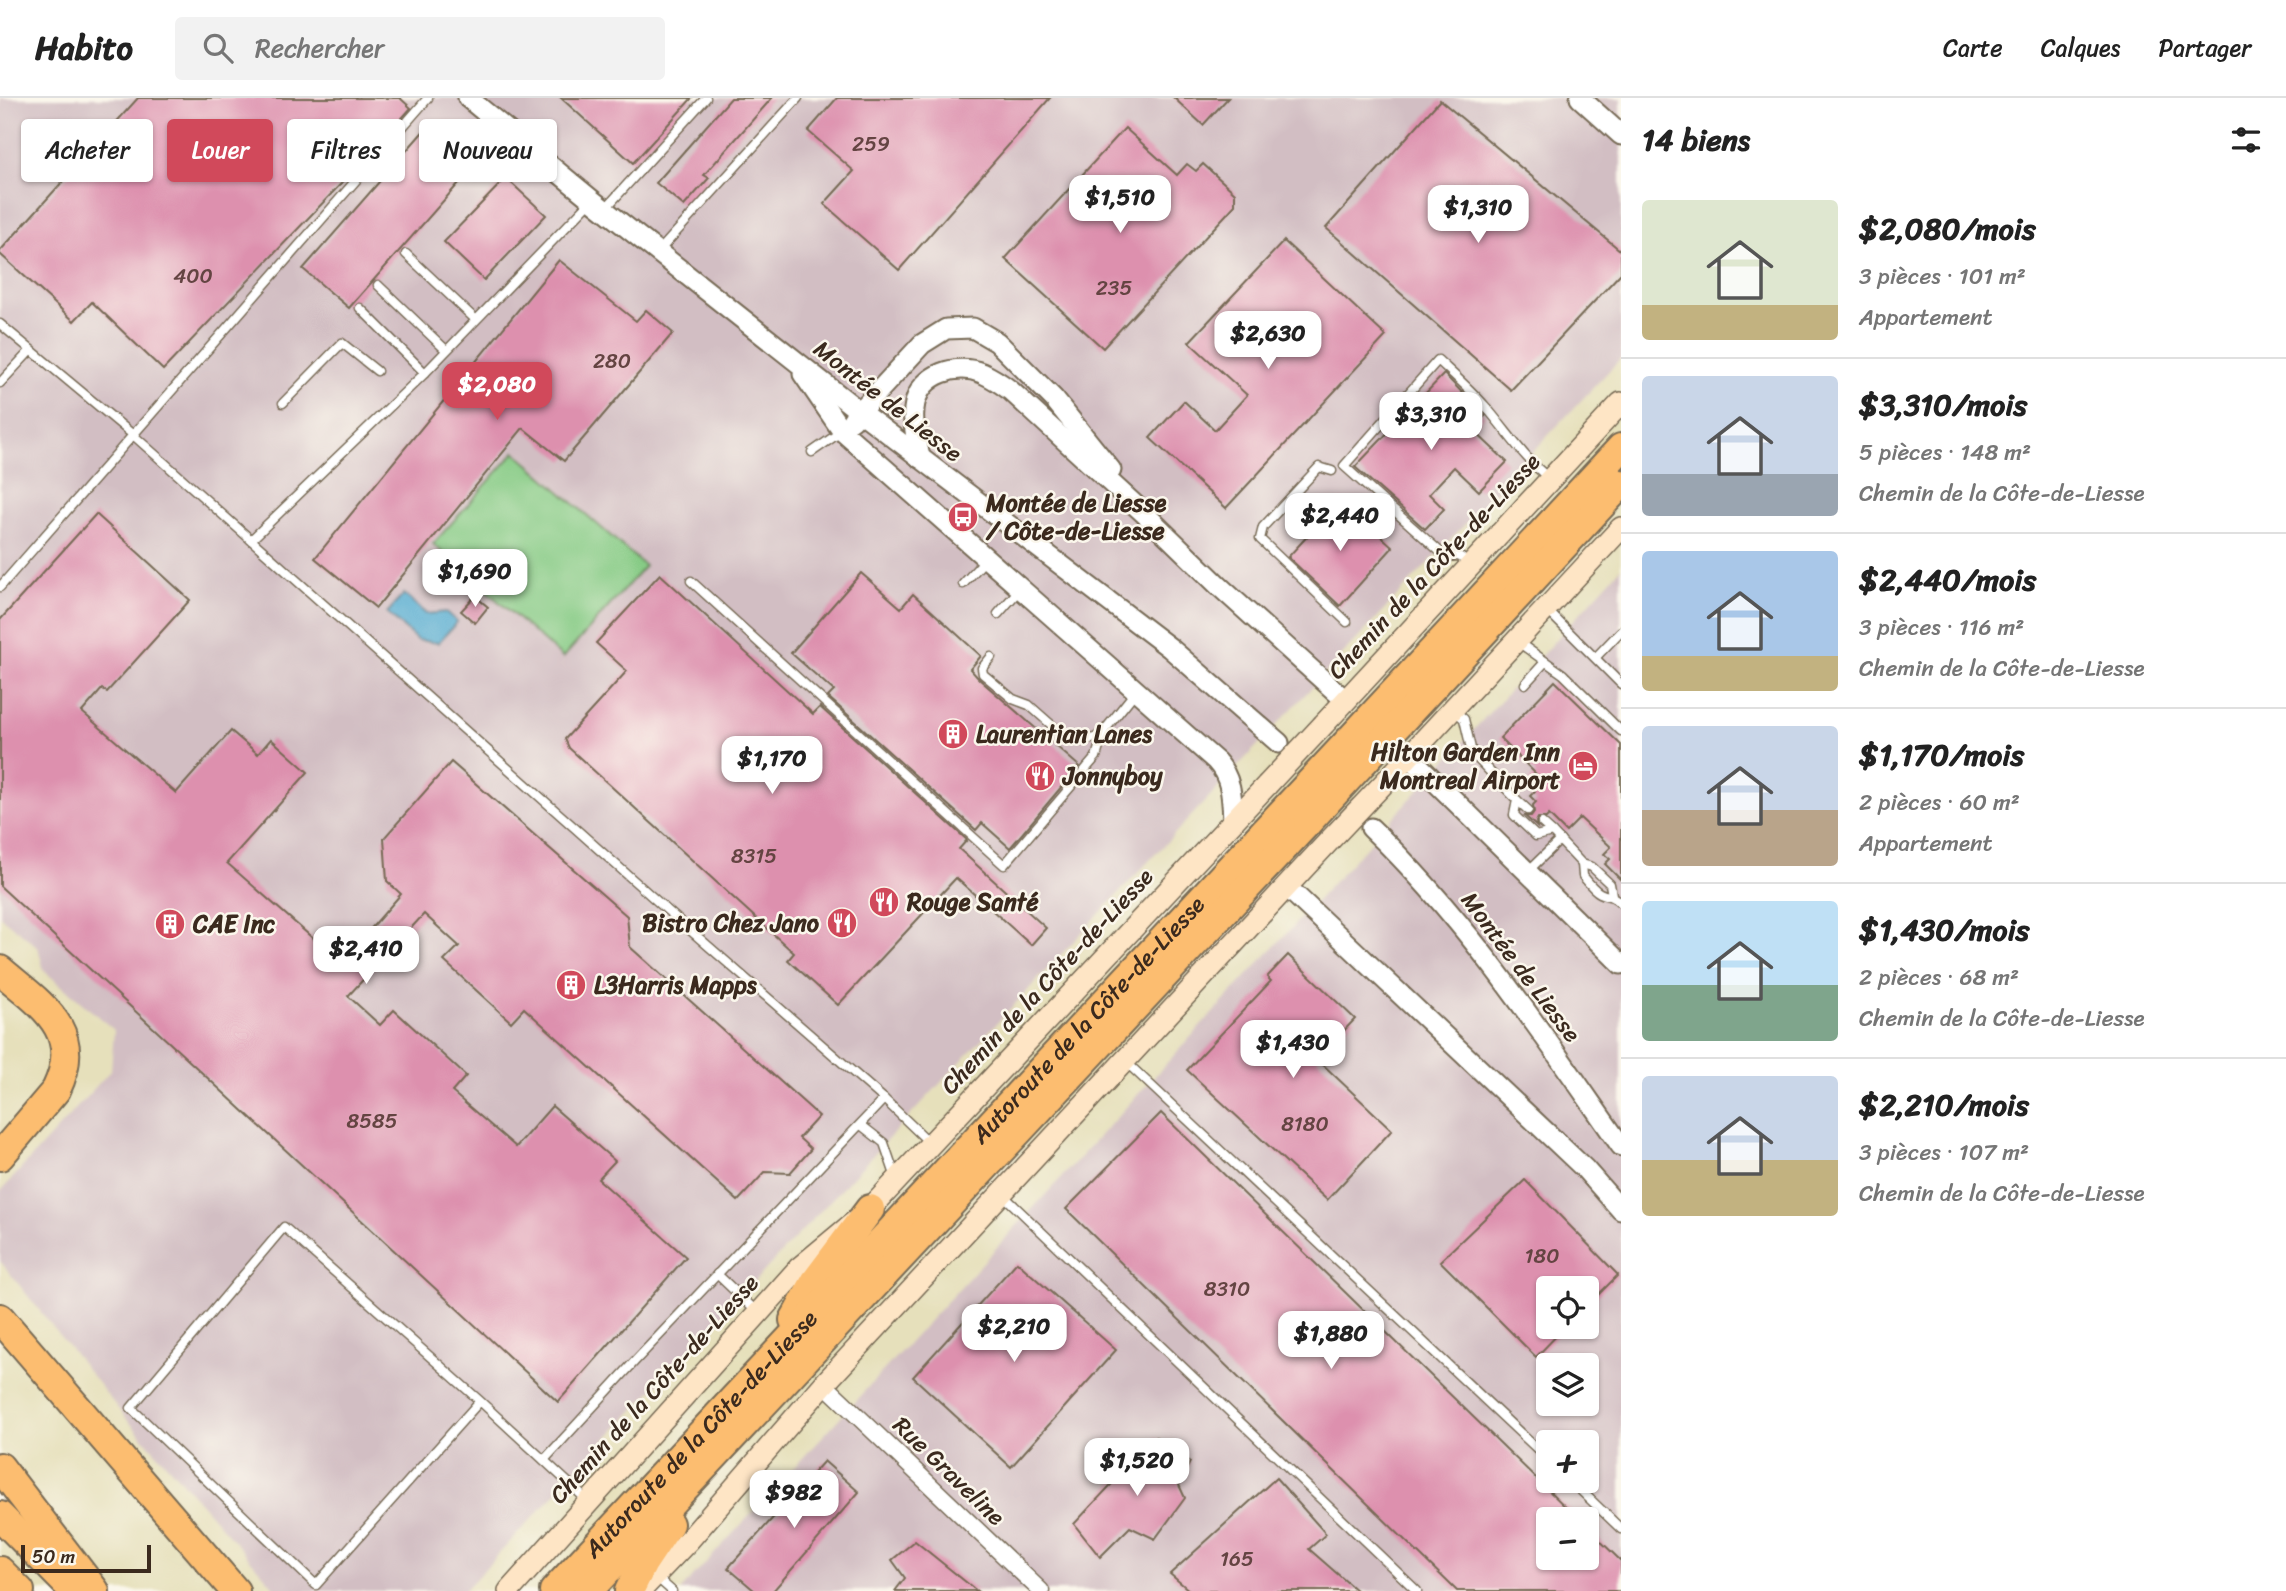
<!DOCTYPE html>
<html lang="fr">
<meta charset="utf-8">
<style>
body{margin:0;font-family:Sriracha,sans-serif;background:#f2f2f2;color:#222;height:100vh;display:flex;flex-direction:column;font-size:26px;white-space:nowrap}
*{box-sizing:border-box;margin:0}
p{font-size:23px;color:#767676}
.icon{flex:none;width:38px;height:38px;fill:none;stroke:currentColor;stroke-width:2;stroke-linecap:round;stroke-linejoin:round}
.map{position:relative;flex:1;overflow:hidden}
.side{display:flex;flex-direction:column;background:#fff;width:665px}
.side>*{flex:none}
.hud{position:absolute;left:21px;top:21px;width:665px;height:63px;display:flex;gap:14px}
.fabs{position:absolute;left:1536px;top:1178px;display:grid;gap:14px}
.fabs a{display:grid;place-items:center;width:63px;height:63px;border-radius:7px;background:#fff;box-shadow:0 2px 5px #0004;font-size:35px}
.scale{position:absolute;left:21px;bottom:18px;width:130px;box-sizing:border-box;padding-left:7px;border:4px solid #3b2a1e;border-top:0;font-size:19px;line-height:24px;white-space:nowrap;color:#3b2a1e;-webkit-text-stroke:5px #fbf7ec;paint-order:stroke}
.price{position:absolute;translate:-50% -60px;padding:0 16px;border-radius:14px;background:#fff;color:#222;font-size:23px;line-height:46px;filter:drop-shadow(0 2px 4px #0008)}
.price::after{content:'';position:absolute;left:50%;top:42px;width:21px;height:16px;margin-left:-10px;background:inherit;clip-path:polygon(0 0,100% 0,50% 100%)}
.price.on{background:#d1495b;color:#fff}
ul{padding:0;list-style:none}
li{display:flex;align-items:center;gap:21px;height:175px;padding:0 21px}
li+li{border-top:2px solid #e0e0e0}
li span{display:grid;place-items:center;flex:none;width:196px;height:140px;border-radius:7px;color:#555}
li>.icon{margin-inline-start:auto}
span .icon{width:84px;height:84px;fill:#fffc;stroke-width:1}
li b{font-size:30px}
h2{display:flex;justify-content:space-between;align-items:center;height:84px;padding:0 21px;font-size:30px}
.pill{padding:0 24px;border-radius:7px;background:#fff;box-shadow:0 2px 5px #0004;font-size:24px;line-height:63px}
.pill.on{background:#d1495b;color:#fff}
header{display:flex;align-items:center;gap:42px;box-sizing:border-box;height:98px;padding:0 35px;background:#fff;border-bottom:2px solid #e0e0e0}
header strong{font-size:33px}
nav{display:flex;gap:38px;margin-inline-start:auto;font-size:24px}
.search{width:490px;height:63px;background:#f2f2f2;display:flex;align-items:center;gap:18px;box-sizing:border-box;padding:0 24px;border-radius:7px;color:#767676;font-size:26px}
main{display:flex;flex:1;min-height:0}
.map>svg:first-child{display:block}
.industrial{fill:#d2bec3;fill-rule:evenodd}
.green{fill:#86cb85;stroke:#607a52;stroke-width:2}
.water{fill:#55acd1;stroke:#486b78;stroke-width:2}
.building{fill:#dd90ae}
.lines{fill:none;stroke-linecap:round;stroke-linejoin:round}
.tertiary-tunnel{stroke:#c4bc9c;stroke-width:19;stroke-dasharray:19 10;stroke-linecap:butt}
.service-casing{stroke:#776a55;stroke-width:11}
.minor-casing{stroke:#776a55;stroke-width:19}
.tertiary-casing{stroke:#776a55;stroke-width:23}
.secondary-casing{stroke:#776a55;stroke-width:24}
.motorway-casing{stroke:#776a55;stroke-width:32}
.service{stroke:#fff;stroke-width:8}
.minor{stroke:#fff;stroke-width:16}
.tertiary{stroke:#fff;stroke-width:19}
.secondary{stroke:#fee5c5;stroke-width:21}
.motorway{stroke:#fcbd6f;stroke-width:28}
.secondary-bridge-casing{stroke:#776a55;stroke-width:24;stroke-linecap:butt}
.motorway-bridge-casing{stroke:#776a55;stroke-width:32;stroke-linecap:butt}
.secondary-bridge{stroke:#fee5c5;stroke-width:21}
.motorway-bridge{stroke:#fcbd6f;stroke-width:28}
.labels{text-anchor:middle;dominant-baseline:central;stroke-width:5;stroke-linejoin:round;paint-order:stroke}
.number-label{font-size:21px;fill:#644442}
.street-label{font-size:24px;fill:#3b2a1e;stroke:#fbf7ec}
.poi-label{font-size:24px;font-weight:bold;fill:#3b2a1e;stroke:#fbf7ec;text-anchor:start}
</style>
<header>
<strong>Habito</strong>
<div class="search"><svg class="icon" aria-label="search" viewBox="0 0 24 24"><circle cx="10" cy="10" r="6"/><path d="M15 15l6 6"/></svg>Rechercher</div>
<nav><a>Carte</a><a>Calques</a><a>Partager</a></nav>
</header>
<main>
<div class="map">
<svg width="1621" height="1493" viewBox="0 0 1621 1493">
<rect width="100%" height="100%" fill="#fbf7ec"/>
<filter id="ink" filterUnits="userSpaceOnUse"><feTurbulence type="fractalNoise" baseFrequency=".0143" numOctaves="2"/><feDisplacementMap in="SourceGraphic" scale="14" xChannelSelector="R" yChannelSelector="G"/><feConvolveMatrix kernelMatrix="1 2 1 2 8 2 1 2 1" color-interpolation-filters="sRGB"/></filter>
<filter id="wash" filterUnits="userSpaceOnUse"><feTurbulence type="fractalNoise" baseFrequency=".00686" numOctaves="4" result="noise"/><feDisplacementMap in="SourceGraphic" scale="28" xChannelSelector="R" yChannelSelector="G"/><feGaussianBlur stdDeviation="1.57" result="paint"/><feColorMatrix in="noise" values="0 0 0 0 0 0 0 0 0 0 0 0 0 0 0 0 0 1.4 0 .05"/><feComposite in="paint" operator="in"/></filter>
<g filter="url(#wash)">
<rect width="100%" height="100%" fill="#e6e0bb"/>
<!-- industrial -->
<g class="industrial">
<path d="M0,0H1621V260L464,1493H278L124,1318L0,1163V1094L111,972L114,932L44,873L38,849L0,818Z"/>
<path d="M1621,470V1493H680L1449,659ZM1549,1190H1587V1228H1549ZM1549,1267H1587V1306H1549ZM1549,1344H1587V1382H1549ZM1549,1421H1587V1460H1549Z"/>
</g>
<!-- green -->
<path class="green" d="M515,354L645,468L563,560L433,446Z"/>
<!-- water -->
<path class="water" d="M404,496L426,516L446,514L457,524L438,545L417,542L387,515Z"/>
<g id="blocks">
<!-- building -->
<g class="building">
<path d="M138,0H400L411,10L379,46L163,272L92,204L74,223L0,156V153Z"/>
<path d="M561,0H692L633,65Z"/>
<path d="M731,0H772L704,77L709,80L684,108L656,85Z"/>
<path d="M837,0H1050L899,172L824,106L854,73L808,33Z"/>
<path d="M1174,0H1228L1203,27Z"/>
<path d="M1440,2L1621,153V175L1511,292L1326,130Z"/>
<path d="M428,28L474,68L349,210L303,171Z"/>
<path d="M1125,30L1177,77L1187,66L1196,73L1203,66L1235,95V107L1103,250L1005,161Z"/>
<path d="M506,80L546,117L484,182L444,144Z"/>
<path d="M1284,143L1386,238L1226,410L1150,340L1184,303L1215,332L1247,297L1189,244Z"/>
<path d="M559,162L636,223L646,212L673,235L564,363L523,330L376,510L315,460Z"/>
<path d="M1444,276L1485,318L1472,331L1507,364L1479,393L1454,369L1429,396L1444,411L1425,431L1355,369Z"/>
<path d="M1341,402L1393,449L1340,508L1288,459Z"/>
<path d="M96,416L190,502L107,594L102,591L82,614L176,695L231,633L258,656L271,641L308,674L227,765L341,865L401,796L387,783L384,740L451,664L627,818L630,849L819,1018L799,1040L811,1051L790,1075L765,1074L738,1103L524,910L511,924L444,863L459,848L424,816L348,898L380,927L394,912L466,978L452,994L516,1049L552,1008L615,1063L598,1081L686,1159L558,1304L0,788V522Z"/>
<path d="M861,475L901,510L913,496L981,558L970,571L979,581L1079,668L1010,750L982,725L976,732L828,599L834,593L791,555Z"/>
<path d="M660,476L813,616L820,609L967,742L959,751L1046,830L1031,847L956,780L838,907L788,862L794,855L569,650L565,641L627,573L596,545Z"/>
<path d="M475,498L488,509L475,525L461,513Z"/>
<path d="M1555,583L1621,647V782L1605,766L1610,761L1604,756L1611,749L1580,720L1566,734L1549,717L1546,720H1538L1536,724L1537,729L1525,718H1531L1534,714L1533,707L1536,704L1530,698L1535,693L1528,685L1536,676L1500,640Z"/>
<path d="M1288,857L1355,921L1317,961L1392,1032L1327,1102L1187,972L1271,883L1267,879Z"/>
<path d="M1161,1015L1578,1421H1549V1460H1587V1430L1621,1463V1493H1457L1066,1111Z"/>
<path d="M1525,1082L1618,1177L1587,1208V1190H1549V1228H1566L1536,1259L1440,1163Z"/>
<path d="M1017,1164L1116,1252L1011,1369L913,1279Z"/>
<path d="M1156,1339L1190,1364L1179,1387L1185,1400L1155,1441L1130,1429L1100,1459L1074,1426Z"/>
<path d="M824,1363L859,1394L773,1493H755L728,1470Z"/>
<path d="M1276,1380L1326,1436L1309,1451L1357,1493H1190L1170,1476Z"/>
<path d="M915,1443L977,1493H895L905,1480L892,1462Z"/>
</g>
</g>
</g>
<g filter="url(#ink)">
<use href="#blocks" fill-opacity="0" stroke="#776a55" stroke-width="2"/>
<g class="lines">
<!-- tertiary-tunnel -->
<path class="tertiary-tunnel" d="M1282,648L1371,730"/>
<!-- service casing -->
<g class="service-casing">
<g id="service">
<path d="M604,112L706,0"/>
<path d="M659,153L798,0"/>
<path d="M406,156L475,221"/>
<path d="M378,187L446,252"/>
<path d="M360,210L425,275"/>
<path d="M0,226L132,336L667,812L884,1001L930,1045"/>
<path d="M0,285L31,252"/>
<path d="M283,305L342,245L377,273"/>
<path d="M812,354L842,333"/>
<path d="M1332,373L1319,369L1263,429L1260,441L1347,524"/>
<path d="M251,442L425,275L592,102"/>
<path d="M1471,467L1459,458L1446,459L1344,368L1438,262C1454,277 1471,292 1485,308C1507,333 1524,361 1550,381"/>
<path d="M691,483L1004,767L1096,659L1104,633"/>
<path d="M963,486L986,461"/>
<path d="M0,489L428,0"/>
<path d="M1548,513L1621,586"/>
<path d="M998,516L1020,491"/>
<path d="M1518,544L1563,576L1621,633"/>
<path d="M991,559L982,570L983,576L1013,601L1029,607L1063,637L1080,643L1095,640L1104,633L1136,593"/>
<path d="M1596,559L1621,533"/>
<path d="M1525,586L1545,564"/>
<path d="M1455,613L1464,621L1472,655L1517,702L1514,717L1536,738L1552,734L1542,725"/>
<path d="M1517,702L1528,712"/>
<path d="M1552,734L1582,766L1592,769L1610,786L1612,797"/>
<path d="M1582,766L1583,778C1587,783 1594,792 1600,795C1610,800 1610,795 1621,805"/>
<path d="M1527,774L1560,742"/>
<path d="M1125,963L1549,1362"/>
<path d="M861,1027L884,1045L896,1080"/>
<path d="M1002,1096L1417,1493"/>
<path d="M717,1176L758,1215"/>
<path d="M480,1303L316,1487L131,1310L284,1129L480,1303L588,1403"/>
<path d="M544,1362L635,1263L884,1001"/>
<path d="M1570,1382L1621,1431"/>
<path d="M655,1478L672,1493"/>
</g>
</g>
<!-- minor casing -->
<g class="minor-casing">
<path id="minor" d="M824,1286L1041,1493"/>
</g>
<!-- tertiary casing -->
<g class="tertiary-casing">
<g id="tertiary">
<path d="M468,0L592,102L859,313L1170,550L1279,645"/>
<path d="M1580,0L1621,37"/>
<path d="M803,276L842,333L1216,663C1232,680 1232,700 1233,723"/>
<path d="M852,322L922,246L946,231L973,230L997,244L1054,301L1111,372"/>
<path d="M920,360C917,342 911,322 915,305C922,275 957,265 982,275C993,280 1002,286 1011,293L1147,418L1219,488L1345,602"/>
<path d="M1409,658L1621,866"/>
<path d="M1371,730C1469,824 1543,937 1621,1048"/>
<path d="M1287,789L1585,1071L1621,1112"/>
</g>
</g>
<!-- secondary casing -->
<g class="secondary-casing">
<g id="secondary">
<path d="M1324,626L1621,305"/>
<path d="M1386,683L1621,430"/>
<path d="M509,1493L799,1170L870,1111L1267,687"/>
<path d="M640,1493L689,1442L824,1286L1329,743"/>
</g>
</g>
<!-- motorway casing -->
<g class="motorway-casing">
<g id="motorway">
<path d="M1346,646L1621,350"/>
<path d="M1364,663L1621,386"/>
<path d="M0,872C41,907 85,932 56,992L0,1058"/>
<path d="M0,1220L235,1493"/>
<path d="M794,1222L815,1184L870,1111"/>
<path d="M0,1369L95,1493"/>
<path d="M0,1418L74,1493"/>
<path d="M0,1473L20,1493"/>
<path id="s1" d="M554,1493L1289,707"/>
<path d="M588,1493L1308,724"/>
<path d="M629,1493L643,1465L669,1426"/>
</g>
</g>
<!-- service -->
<use href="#service" class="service"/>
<!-- minor -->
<use href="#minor" class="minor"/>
<!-- tertiary -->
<use href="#tertiary" class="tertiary"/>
<!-- secondary -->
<use href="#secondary" class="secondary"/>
<!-- motorway -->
<use href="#motorway" class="motorway"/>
<!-- secondary-bridge casing -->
<g class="secondary-bridge-casing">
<g id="secondary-bridge">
<path d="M1267,687L1324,626"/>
<path d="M1329,743L1386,683"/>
</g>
</g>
<!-- motorway-bridge casing -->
<g class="motorway-bridge-casing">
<g id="motorway-bridge">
<path d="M1289,707L1346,646"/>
<path d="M1308,724L1364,663"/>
</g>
</g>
<!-- secondary-bridge -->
<use href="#secondary-bridge" class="secondary-bridge"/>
<!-- motorway-bridge -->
<use href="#motorway-bridge" class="motorway-bridge"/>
</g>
</g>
<!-- icons -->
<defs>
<g id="bus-disc" transform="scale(1.575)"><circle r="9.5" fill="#d1495b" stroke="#fbf7ec"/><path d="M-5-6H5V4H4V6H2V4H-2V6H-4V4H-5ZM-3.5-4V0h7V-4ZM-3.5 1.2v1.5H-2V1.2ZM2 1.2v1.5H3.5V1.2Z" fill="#fff"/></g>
<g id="building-disc" transform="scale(1.575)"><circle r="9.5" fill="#d1495b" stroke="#fbf7ec"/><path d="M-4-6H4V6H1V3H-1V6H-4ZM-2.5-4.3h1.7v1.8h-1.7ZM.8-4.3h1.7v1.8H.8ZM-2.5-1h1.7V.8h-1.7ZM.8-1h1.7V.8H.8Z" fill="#fff"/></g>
<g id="hotel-disc" transform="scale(1.575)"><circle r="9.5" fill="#d1495b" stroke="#fbf7ec"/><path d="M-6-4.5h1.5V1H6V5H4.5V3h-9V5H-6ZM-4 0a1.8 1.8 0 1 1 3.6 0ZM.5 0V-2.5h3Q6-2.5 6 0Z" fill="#fff"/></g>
<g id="restaurant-disc" transform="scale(1.575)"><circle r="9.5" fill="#d1495b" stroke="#fbf7ec"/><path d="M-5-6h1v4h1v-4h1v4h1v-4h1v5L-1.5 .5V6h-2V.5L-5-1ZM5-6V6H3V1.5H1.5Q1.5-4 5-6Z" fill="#fff"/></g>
</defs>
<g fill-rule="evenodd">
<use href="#bus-disc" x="963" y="419"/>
<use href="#building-disc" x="953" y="636"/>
<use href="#hotel-disc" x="1583" y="668"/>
<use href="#restaurant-disc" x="1040" y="678"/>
<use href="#restaurant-disc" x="884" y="804"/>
<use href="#restaurant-disc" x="842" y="825"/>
<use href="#building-disc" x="170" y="826"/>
<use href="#building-disc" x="571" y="887"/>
</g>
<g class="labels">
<!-- number labels -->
<g class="number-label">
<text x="871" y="46">259</text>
<text x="193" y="178">400</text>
<text x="1114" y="190">235</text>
<text x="612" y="263">280</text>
<text x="754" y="758">8315</text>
<text x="372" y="1023">8585</text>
<text x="1305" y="1026">8180</text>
<text x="1542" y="1158">180</text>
<text x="1227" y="1191">8310</text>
<text x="1237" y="1461">165</text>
</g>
<!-- street labels -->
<g class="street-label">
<text transform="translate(888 303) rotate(38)">Montée de Liesse</text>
<text transform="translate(1434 468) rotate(-47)">Chemin de la Côte-de-Liesse</text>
<text transform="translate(1521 869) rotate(53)">Montée de Liesse</text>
<text transform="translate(1047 883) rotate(-47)">Chemin de la Côte-de-Liesse</text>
<text stroke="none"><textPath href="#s1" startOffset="782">Autoroute de la Côte-de-Liesse</textPath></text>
<text transform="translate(654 1291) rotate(-48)">Chemin de la Côte-de-Liesse</text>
<text stroke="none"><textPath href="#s1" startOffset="215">Autoroute de la Côte-de-Liesse</textPath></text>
<text transform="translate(949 1373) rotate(44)">Rue Graveline</text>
</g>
<!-- poi labels -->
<g class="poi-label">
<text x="986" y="405">Montée de Liesse<tspan x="986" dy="28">/ Côte-de-Liesse</tspan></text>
<text x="976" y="636">Laurentian Lanes</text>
<text x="1560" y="654" text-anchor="end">Hilton Garden Inn<tspan x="1560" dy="28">Montreal Airport</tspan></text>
<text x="1063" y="678">Jonnyboy</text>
<text x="907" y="804">Rouge Santé</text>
<text x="819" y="825" text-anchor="end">Bistro Chez Jano</text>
<text x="193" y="826">CAE Inc</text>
<text x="594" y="887">L3Harris Mapps</text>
</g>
</g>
</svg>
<div class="fabs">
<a><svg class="icon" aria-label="locate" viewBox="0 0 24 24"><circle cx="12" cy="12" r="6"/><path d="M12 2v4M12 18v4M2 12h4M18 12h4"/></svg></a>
<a><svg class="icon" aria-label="layers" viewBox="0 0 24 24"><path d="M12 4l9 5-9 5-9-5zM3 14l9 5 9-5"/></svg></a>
<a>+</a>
<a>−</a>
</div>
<div class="scale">50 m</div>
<b class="price" style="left:1120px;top:137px">$1,510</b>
<b class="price" style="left:1478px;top:147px">$1,310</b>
<b class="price" style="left:1268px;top:273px">$2,630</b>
<b class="price on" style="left:497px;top:324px">$2,080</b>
<b class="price" style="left:1431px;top:354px">$3,310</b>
<b class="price" style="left:1340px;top:455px">$2,440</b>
<b class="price" style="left:475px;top:511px">$1,690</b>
<b class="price" style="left:772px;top:698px">$1,170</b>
<b class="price" style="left:366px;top:888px">$2,410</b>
<b class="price" style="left:1293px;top:982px">$1,430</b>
<b class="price" style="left:1014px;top:1266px">$2,210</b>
<b class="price" style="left:1331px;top:1273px">$1,880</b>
<b class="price" style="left:1137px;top:1400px">$1,520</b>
<b class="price" style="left:794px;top:1432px">$982</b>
<div class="hud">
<a class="pill">Acheter</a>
<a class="pill on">Louer</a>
<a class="pill">Filtres</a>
<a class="pill">Nouveau</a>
</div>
</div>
<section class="side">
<h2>14 biens<svg class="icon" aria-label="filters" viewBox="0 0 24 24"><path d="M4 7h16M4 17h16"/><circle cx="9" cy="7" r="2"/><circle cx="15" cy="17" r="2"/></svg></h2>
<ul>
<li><span style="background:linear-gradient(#dfe7d0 75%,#c2b280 0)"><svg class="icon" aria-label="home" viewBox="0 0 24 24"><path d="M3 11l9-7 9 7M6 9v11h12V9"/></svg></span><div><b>$2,080/mois</b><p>3 pièces · 101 m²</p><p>Appartement</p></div></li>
<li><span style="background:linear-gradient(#c9d6e8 70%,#9aa5b1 0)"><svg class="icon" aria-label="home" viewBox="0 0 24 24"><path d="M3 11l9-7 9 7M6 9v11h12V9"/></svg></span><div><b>$3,310/mois</b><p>5 pièces · 148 m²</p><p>Chemin de la Côte-de-Liesse</p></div></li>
<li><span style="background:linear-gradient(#a9c7e8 75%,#c2b280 0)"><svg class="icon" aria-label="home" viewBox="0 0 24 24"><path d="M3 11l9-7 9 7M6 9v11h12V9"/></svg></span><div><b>$2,440/mois</b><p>3 pièces · 116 m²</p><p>Chemin de la Côte-de-Liesse</p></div></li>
<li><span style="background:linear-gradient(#c9d6e8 60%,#b9a48a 0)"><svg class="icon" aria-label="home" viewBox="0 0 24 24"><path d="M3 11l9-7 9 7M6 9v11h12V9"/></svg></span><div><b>$1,170/mois</b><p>2 pièces · 60 m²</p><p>Appartement</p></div></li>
<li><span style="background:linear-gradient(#bfe0f5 60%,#7fa58c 0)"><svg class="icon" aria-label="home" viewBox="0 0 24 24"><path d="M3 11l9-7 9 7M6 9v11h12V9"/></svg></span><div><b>$1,430/mois</b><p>2 pièces · 68 m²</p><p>Chemin de la Côte-de-Liesse</p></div></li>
<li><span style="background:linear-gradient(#c9d6e8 60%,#c2b280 0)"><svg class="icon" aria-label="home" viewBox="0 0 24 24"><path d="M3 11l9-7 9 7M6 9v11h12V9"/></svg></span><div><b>$2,210/mois</b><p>3 pièces · 107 m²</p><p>Chemin de la Côte-de-Liesse</p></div></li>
</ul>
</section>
</main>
